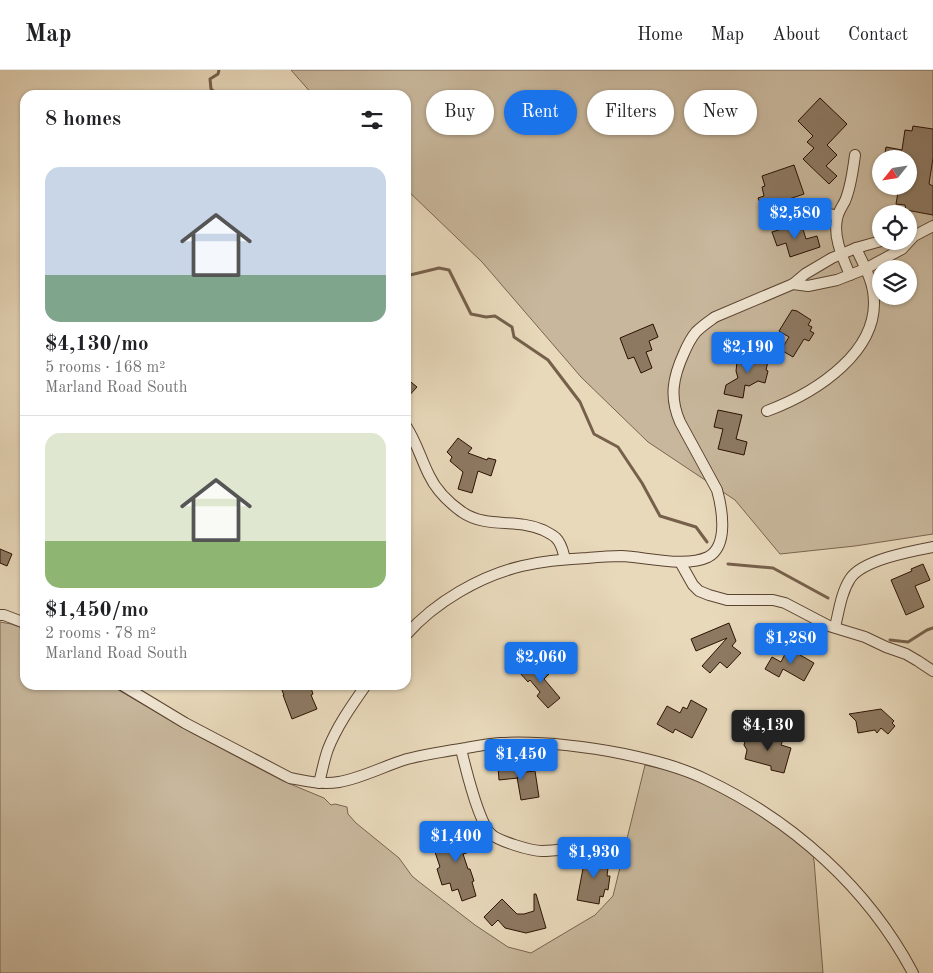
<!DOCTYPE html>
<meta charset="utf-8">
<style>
body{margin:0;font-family:"Old Standard TT",serif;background:#f2f2f2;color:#202124;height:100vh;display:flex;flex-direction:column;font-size:19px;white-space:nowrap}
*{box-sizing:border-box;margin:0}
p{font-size:16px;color:#757577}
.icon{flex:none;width:28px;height:28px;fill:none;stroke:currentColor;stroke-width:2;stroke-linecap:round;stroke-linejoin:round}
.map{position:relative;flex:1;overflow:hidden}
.sheet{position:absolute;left:20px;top:20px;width:391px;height:600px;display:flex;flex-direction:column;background:#fff;border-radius:15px;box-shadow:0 1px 4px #0004}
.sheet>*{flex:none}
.top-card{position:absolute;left:426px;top:20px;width:431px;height:45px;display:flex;gap:10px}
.needle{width:32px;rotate:240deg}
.fabs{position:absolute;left:872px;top:80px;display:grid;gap:10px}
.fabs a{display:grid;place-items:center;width:45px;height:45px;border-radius:50%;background:#fff;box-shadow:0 1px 4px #0004;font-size:25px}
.price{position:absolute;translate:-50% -42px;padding:0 11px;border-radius:5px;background:#1a73e8;color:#fff;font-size:16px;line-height:32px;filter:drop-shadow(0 1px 2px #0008)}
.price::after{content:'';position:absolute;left:50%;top:30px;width:15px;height:11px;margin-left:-8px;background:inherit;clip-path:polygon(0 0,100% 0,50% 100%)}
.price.active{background:#222;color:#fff}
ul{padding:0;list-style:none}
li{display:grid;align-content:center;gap:10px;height:265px;padding:0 25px}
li+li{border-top:1px solid #e0e0e0}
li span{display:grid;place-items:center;height:155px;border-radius:15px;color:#555}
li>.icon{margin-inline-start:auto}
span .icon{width:90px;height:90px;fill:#fffc;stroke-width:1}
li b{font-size:21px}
h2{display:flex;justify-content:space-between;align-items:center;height:60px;padding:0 25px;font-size:21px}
.tag{padding:0 18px;border-radius:22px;background:#fff;box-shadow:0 1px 4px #0004;font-size:18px;line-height:45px}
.tag.active{background:#1a73e8;color:#fff}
header{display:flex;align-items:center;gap:30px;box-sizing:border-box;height:70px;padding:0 25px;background:#fff;border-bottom:1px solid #e0e0e0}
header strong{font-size:24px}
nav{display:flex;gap:28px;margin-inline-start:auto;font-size:18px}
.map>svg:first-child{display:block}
.green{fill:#c8b79c;stroke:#7a644f;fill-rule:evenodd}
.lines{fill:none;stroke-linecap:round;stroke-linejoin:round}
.stream{stroke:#76604b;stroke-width:3}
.building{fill:#8d7962;stroke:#2b1102}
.street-casing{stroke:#5a4330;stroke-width:12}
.street{stroke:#f0e6d3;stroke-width:10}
</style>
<header>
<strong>Map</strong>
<nav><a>Home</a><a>Map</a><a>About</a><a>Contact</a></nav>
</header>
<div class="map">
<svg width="933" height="903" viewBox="0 0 933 903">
<rect width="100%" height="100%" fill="#e8d9bb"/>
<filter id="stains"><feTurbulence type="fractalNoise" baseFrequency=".004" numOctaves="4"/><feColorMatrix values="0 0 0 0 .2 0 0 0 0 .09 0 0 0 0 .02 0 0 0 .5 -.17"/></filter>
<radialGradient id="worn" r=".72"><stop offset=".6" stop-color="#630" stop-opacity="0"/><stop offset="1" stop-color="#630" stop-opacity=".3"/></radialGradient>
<!-- green -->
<g class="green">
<path d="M291,0H933V464L855,476L780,484L735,430L648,372L581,307L482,192L406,119V25H313ZM881,89H909V116H881ZM881,144H909V171H881ZM881,199H909V226H881Z"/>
<path d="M0,552L11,554L25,559V615H110L190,662L283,711L324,728L331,735L335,734L347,737L348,744L356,753L399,788L412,806L418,811L475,855L508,877L531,883L595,845L613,826L645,695L672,701L697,710L729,727L751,739L793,768L814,787L813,789L814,790L823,903H0Z"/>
</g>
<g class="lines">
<!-- stream -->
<g class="stream">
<path d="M218,25L211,19L210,9L218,4L219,0"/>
<path d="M406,206L439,198L449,200L471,244L486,247L495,246L512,257L514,267L548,290L580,332L594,364L618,377L642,413L660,446L696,457L707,472"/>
<path d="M728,494L773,498L828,528"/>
<path d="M890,570L908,572L927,560L933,558"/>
</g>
</g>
<!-- building -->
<g class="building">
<path d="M820,28L847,54L827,75L837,85L826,96L837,106L829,114L803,89L814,78L807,72L813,66L798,51Z"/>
<path d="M913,56L933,59V88L929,114L933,116V145L906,140L905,135L896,134L899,116H909V89H884L886,77L902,80L905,60L912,61Z"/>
<path d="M794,95L804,124L762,138L758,128L764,126L762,117L765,116L762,106Z"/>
<path d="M801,153L806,169L817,166L820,177L790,187L786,173L777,176L772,162Z"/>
<path d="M792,240L797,241L811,250L808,255L812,257L810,261L814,263L809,271L804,269L793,287L781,280L789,267L779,261Z"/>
<path d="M653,254L658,267L649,271L652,280L646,282L652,298L641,303L634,287L628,289L620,268Z"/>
<path d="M754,283L769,287L766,300L768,301L765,313L758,311L749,316L745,315L743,328L724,324L726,315L738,308L736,301L737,292Z"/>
<path d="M406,308L417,317L406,329Z"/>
<path d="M718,340L742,345L736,369L747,372L744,385L718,379L723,359L714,357Z"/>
<path d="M458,368L472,378L468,383L487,390L488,388L496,390L491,406L478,401L472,423L458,419L463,402L450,391L452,387L447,382Z"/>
<path d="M0,479L12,484L7,496L0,493Z"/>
<path d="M923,494L930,510L915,516L924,537L906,545L891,510L912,501L911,499Z"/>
<path d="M729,553L736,571L732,576L741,583L727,598L720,592L710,603L702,596L727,568L696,581L691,569Z"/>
<path d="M788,578L814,593L804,611L783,599L779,607L765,599L772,587L781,592Z"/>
<path d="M529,594L535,600L541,595L549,604L544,609L560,628L548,638L537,626L540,622L530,610L528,612L519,602Z"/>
<path d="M288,615H310L313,624L311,625L317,639L292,649L283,625H284L281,618Z"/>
<path d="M691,630L707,639L692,668L675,659L673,663L657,654L667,636L680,643L683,637L687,639Z"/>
<path d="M881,639L894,651L892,653L895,656L888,664L881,658L877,663L875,660L858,663L856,651L849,644Z"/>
<path d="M755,663L783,670L781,675L791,678L784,703L771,700V696L745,689L747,680L744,675L745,671L754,666Z"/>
<path d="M517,696V703L535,701L539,727L521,730L517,707L518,708L499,710L498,697Z"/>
<path d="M465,756L473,781L463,784L468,799H470L474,811L472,812L476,826L462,831L458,819L452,821L450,813L442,815L437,799L440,797L433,776L452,771L449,761Z"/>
<path d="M586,783L606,786L604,797L608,798L607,806H610L608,820L605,819L603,827L600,826L599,834L577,830Z"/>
<path d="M534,824H536L546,858L526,863L505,858L498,850L492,856L484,847L502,829L517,844H524L534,841Z"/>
</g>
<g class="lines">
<!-- street casing -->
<g class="street-casing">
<g id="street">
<path d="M809,138L837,146"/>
<path d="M850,205C843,188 833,168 837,149C838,142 842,137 845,131C851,117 853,100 855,85"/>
<path d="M793,214L808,216L837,210L865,199L902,179L914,166L933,156"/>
<path d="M767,341C815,323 883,281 873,221C871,206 862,192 856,178"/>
<path d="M406,356C416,371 421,389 429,405C436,420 448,432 462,442C487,459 516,448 543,460C547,462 553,465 556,468C562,474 563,482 565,489"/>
<path d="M680,492L693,515L699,521L709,525L727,530H773L785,533L829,556L865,567L886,577L906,584L918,591L933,601"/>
<path d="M0,545H4L25,553"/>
<path d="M835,557C839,541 841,523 850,509C862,490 912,481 933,477"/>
<path d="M406,565C435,532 480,506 522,496C543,491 565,489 587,488C598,487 610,486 621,486C646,487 685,498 708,487C729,476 722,438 717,420L680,352C669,327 673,307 684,283C687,276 691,268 696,262C702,256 708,252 715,247L793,214L805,204L832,188L856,178L881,171"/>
<path d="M122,615L185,653L290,708C306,711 322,715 339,712C362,708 384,696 407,689C426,684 447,681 466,678C477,676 489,674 500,673C542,671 583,676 624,684C652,690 681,697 707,710C793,751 868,818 913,903"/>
<path d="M461,679C465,696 479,753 491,764C498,771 531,781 542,781C550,781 558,780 566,779"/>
<path d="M319,713C322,702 324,690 328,679C337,656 352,635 366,615"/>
</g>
</g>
<!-- street -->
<use href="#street" class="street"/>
</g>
<rect width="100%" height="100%" filter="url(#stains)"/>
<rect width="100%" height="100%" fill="url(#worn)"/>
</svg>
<div class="fabs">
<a><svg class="needle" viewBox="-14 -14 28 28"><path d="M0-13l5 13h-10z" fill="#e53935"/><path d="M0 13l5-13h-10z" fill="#757577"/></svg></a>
<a><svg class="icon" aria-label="locate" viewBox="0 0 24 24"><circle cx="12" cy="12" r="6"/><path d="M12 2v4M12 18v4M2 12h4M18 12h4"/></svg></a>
<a><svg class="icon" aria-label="layers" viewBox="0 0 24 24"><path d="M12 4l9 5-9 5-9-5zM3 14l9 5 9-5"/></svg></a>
</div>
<b class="price" style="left:795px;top:170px">$2,580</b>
<b class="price" style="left:748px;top:304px">$2,190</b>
<b class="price" style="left:791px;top:595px">$1,280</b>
<b class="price" style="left:541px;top:614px">$2,060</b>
<b class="price active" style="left:768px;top:682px">$4,130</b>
<b class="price" style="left:521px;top:711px">$1,450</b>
<b class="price" style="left:456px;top:793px">$1,400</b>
<b class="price" style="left:594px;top:809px">$1,930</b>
<div class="top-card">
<a class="tag">Buy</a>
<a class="tag active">Rent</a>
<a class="tag">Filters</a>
<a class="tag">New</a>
</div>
<section class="sheet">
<h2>8 homes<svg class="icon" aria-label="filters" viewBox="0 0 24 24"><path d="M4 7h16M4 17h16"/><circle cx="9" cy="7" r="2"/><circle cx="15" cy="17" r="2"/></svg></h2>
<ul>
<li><span style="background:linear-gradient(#c9d6e8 70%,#7fa58c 0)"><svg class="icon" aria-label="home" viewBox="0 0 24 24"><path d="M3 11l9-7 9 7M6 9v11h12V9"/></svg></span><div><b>$4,130/mo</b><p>5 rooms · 168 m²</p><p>Marland Road South</p></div></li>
<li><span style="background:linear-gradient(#dfe7d0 70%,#8fb573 0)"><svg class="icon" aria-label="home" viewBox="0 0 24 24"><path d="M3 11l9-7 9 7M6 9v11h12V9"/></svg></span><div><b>$1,450/mo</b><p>2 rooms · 78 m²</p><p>Marland Road South</p></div></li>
</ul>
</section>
</div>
